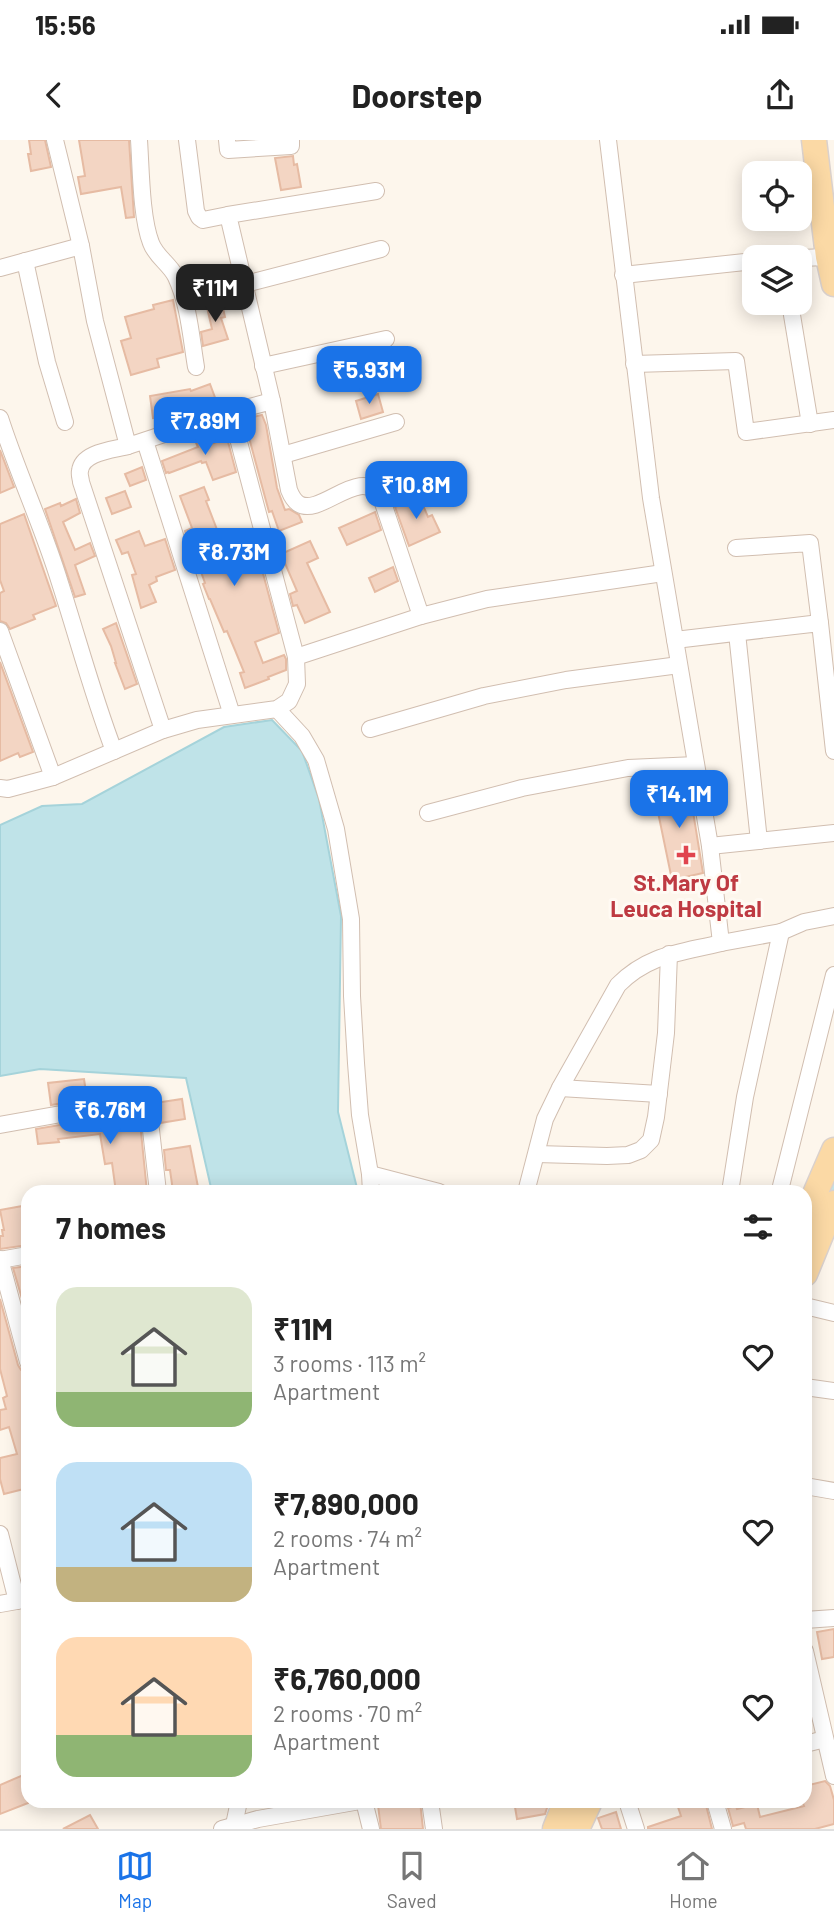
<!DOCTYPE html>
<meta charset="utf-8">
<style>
body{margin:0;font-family:Barlow,sans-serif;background:#f6f6f6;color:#222;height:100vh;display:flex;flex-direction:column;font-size:26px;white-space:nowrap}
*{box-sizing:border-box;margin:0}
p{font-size:23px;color:#767676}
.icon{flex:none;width:38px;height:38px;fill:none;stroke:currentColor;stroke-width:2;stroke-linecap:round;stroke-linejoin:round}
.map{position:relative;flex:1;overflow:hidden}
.sheet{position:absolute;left:21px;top:1045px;width:791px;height:623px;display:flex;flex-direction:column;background:#fff;border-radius:21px;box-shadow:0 4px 18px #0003}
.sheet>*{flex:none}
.controls{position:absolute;left:742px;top:21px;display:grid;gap:14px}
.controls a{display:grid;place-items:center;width:70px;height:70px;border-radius:14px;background:#fff;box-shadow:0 4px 18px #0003;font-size:35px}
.price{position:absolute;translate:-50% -60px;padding:0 16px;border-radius:14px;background:#1a73e8;color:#fff;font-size:23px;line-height:46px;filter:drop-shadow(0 2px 4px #0008)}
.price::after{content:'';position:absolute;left:50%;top:42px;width:21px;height:16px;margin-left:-10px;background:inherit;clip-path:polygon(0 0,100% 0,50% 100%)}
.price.current{background:#222;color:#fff}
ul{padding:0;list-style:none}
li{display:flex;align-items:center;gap:21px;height:175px;padding:0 35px}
li span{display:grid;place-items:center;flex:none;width:196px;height:140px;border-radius:21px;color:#555}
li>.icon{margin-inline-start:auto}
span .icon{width:84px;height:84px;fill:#fffc;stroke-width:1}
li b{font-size:30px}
h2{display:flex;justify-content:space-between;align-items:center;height:84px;padding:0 35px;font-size:30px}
.status{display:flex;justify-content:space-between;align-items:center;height:49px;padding:0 35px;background:#fff;direction:ltr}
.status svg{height:19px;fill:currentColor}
header{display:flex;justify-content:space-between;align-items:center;height:91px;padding:0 35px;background:#fff;font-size:32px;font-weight:700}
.menu{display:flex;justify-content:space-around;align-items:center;height:98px;border-top:2px solid #e0e0e0;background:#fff;font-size:19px;color:#767676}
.menu a{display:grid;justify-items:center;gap:4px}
.menu .current{color:#1a73e8}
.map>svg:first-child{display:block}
.water{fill:#bfe3e8;stroke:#a5d3da;stroke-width:2}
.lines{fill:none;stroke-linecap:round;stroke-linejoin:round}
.canal{stroke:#bfe3e8;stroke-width:16}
.building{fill:#f3d5c3;stroke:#e6bba3;stroke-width:2}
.street-casing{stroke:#d1beb0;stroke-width:18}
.primary-casing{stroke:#dad1cd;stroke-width:27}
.street{stroke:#fff;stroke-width:16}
.primary{stroke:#fbd9a5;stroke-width:24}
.health-dot{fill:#e0444e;stroke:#fffaf3;stroke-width:2.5}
.labels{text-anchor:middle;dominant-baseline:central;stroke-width:6;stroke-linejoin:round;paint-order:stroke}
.health-label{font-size:23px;font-weight:bold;fill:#be3a42;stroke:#fffaf3}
</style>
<div class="status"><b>15:56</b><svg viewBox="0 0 49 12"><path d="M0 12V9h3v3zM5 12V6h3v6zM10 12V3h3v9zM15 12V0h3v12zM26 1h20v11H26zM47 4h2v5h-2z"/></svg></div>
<header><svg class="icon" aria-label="back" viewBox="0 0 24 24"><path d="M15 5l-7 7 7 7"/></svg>Doorstep<svg class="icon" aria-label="share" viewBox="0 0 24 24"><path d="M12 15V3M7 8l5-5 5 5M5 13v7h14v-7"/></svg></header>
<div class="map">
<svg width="834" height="1689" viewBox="0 0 834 1689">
<rect width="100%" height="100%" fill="#fdf6ec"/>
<!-- water -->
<path class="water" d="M272,580L302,611L319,659L341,776L338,972L358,1052H212L186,938L40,929L0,936V685L42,666L82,664L224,587Z"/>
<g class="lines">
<!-- canal -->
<path class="canal" d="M823,1070L834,1045"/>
</g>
<!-- building -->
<g class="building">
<path d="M29,0H45L51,27L31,31L28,14H31Z"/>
<path d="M79,0H129L134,77L126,78L121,47L81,54L78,37L85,36Z"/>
<path d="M293,16L294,25L297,24L301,47L281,50L275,18Z"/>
<path d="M221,159L225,177L221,178L228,199L203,206L201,192L212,189L206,163Z"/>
<path d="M173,160L183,212L157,219L159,227L131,235L121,201L131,198L125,177L154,169L153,165Z"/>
<path d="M401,228L405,240L378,248L374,237Z"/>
<path d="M210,244L217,263L186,276L185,273L153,278L150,256L190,249L191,251Z"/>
<path d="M378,254L383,272L361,279L356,261Z"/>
<path d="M262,275L266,285L277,348L285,370L289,369L299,375L302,382L279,391L272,371L269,372L244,279Z"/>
<path d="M209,290L214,303L227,298L236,332L213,340L206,322L202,323L201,321L169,333L168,332L166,333L162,321L198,307L193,296Z"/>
<path d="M0,310L14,347L0,353Z"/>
<path d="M142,327L146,340L130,346L125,334Z"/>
<path d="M204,347L209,360L206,361L221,400L251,389L279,493L255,502L263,523L284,515L286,519V530L268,537L269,539L245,548L240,533L244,532L235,510L227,491L224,492L210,459H209L203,444L205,443L197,421L195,422L185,391L192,388L180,356Z"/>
<path d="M125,351L131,367L112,374L106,358Z"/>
<path d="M419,356L428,377L432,375L440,392L409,406L395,367Z"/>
<path d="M76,359L80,373L63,382L75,410L90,403L95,416L75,425L85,454L75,457L45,369L60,363L61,366Z"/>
<path d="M375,372L381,390L347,405L339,388Z"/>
<path d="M24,374L56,466L33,475L35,479L10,489L6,483L0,481V453L4,451L0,440V384Z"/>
<path d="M139,391L145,406L165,399L175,430L156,437L157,441L149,445L156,462L141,468L132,435L136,434L128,412L122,414L116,400Z"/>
<path d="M310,401L318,418L307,423L330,472L305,483L297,465L293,466L290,454L297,451L281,414Z"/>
<path d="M393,427L398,441L375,452L369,438Z"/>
<path d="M116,483L137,544L125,549L115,523H116L111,506L103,489Z"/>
<path d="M0,522L33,612L20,617L18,613L0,621Z"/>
<path d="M688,641L703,733L672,740L653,648Z"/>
<path d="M84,939L87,959L51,965L48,943Z"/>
<path d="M182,959L185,979L160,983L155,963Z"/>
<path d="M136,972L141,992L147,1052H116L112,1023L105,1024L100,994L58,999L59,1002L38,1004L36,989Z"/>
<path d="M190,1006L198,1047L173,1051L170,1030H166L164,1010Z"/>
<path d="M28,1065V1105L0,1109V1096H3L2,1090H4L0,1070Z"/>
<path d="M28,1126V1161L23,1162L13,1128Z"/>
<path d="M0,1159L18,1225L21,1230L26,1232L28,1240L24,1242L28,1258V1348L4,1354L0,1339V1318L17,1314L9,1287L0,1290V1270L6,1269L3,1258L7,1256L0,1229Z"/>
<path d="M834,1489V1517L822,1519L817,1492Z"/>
<path d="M28,1633V1663L0,1674V1645Z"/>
<path d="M825,1641L830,1646L834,1660V1684L815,1689H746L744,1683L733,1686L728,1668L736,1666L737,1669L757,1664L760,1677L804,1666L802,1661H805V1646Z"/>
<path d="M403,1661H420L423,1689H381L378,1665Z"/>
<path d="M514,1661H546L547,1668L545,1674L517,1679Z"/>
<path d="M676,1661H705L712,1689H648V1687L681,1676Z"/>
<path d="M616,1672L621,1689H602L598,1678Z"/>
<path d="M90,1675L98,1689H63Z"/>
</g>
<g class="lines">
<!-- street casing -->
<g class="street-casing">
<g id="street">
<path d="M55,0L81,106L95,181L128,306L231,272L296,517"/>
<path d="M139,0C141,29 141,77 151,103C156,117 170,124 176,137C189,165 191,197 196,227"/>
<path d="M187,0L196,71L199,77L203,80L228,75"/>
<path d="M227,0L228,10L291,6V0"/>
<path d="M800,118L828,117"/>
<path d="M25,121L47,222L65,282"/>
<path d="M0,128L81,106"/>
<path d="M623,135L754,121"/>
<path d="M185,156L245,144L381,109"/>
<path d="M790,163L810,284"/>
<path d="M634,224L736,221L746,292L834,280"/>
<path d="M263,226L386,199"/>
<path d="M272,261L228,75L376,51"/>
<path d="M231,272L272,261L289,350C291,355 294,361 299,364C321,377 361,324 381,357L421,476"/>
<path d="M0,278C18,334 43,387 60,443C78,499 93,556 114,611"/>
<path d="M145,301L232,575"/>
<path d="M128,306C113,310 82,312 80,331C79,335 81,339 81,342L163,590"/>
<path d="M283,315L396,282"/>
<path d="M736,408L810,403L820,483"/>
<path d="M0,491L53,637"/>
<path d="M737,493L759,701"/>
<path d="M675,500L820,483L834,611"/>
<path d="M277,569L302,596L316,620L336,689L351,779L352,856L356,923L360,975L370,1034L371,1052"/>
<path d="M370,589L484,556L566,540L679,525"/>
<path d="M0,648L8,649L53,637L163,590L197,580L277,569L289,561L297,544L296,517L421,476L487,459L663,433"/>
<path d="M428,673L522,648L628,628L696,625"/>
<path d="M710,706L834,693"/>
<path d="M721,803L781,792L804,782L834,776"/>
<path d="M560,948L659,954"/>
<path d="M0,985L117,964L144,961L151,990L158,1052"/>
<path d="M537,1014L607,1016L628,1015L641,1010L651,1000L656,977L666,893L669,814"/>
<path d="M370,1034L439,1052"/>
<path d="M781,1046L834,835"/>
<path d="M526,1052L545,979L560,948L618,845C649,814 680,813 721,803L710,706L651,358L608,0"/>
<path d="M730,1052L745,957L781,792"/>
<path d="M0,1119L28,1222"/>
<path d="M0,1120L28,1115"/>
<path d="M805,1166L834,1173"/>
<path d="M805,1247L834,1251"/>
<path d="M805,1346L834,1351"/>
<path d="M0,1394L17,1461"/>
<path d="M0,1464L28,1459"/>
<path d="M805,1480L834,1478"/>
<path d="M805,1511L834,1636"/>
<path d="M805,1604L825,1599"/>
<path d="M364,1661L371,1689"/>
<path d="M430,1661L434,1689"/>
<path d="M627,1661L636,1689"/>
<path d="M715,1661L723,1689"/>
<path d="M234,1685L239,1661"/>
<path d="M222,1689L258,1679L360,1661"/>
</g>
</g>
<!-- primary casing -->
<g class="primary-casing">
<g id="primary">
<path d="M814,0L828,117L834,144"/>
<path d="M805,1077L834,1010"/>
<path d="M805,1134L834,1063"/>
<path d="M555,1689L566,1661"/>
<path d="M577,1689L590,1661"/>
</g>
</g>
<!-- street -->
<use href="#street" class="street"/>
<!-- primary -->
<use href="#primary" class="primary"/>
</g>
<!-- markers -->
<path class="health-dot" d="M682.5 704.5h7v7h7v7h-7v7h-7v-7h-7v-7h7z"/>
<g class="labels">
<!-- health labels -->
<g class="health-label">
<text x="686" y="742">St.Mary Of<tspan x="686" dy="26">Leuca Hospital</tspan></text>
</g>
</g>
</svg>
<div class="controls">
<a><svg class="icon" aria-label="locate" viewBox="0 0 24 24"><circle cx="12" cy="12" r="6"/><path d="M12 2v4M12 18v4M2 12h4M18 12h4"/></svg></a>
<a><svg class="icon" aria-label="layers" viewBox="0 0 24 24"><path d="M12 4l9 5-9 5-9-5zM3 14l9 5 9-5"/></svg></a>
</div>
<b class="price current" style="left:215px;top:184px">₹11M</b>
<b class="price" style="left:369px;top:266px">₹5.93M</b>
<b class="price" style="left:205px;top:317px">₹7.89M</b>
<b class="price" style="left:416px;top:381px">₹10.8M</b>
<b class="price" style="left:234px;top:448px">₹8.73M</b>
<b class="price" style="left:679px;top:690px">₹14.1M</b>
<b class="price" style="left:110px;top:1006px">₹6.76M</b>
<section class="sheet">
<h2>7 homes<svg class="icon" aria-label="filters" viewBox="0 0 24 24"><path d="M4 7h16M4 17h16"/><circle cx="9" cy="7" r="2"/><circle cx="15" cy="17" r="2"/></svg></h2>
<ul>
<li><span style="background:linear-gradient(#dfe7d0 75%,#8fb573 0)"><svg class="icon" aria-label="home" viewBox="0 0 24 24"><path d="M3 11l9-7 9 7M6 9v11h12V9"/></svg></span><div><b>₹11M</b><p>3 rooms · 113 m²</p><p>Apartment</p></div><svg class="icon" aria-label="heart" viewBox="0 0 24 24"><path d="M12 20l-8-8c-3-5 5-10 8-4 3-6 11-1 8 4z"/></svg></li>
<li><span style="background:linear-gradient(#bfe0f5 75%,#c2b280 0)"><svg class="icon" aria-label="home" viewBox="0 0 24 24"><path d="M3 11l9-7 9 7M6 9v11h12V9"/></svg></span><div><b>₹7,890,000</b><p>2 rooms · 74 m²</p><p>Apartment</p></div><svg class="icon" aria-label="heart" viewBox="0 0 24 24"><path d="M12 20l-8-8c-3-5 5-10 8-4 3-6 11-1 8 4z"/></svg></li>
<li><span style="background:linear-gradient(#ffd9b3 70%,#8fb573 0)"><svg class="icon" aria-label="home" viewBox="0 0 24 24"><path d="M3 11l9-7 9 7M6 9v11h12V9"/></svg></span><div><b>₹6,760,000</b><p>2 rooms · 70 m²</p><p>Apartment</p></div><svg class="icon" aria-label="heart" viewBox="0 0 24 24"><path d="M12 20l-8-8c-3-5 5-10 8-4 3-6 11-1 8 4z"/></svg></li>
</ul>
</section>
</div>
<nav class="menu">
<a class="current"><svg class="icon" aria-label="map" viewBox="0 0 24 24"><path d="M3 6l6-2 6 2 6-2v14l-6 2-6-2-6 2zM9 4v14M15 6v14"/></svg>Map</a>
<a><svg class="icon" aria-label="saved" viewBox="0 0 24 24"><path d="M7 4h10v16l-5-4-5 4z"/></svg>Saved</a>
<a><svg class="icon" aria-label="home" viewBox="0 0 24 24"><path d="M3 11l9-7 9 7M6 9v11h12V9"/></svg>Home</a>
</nav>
